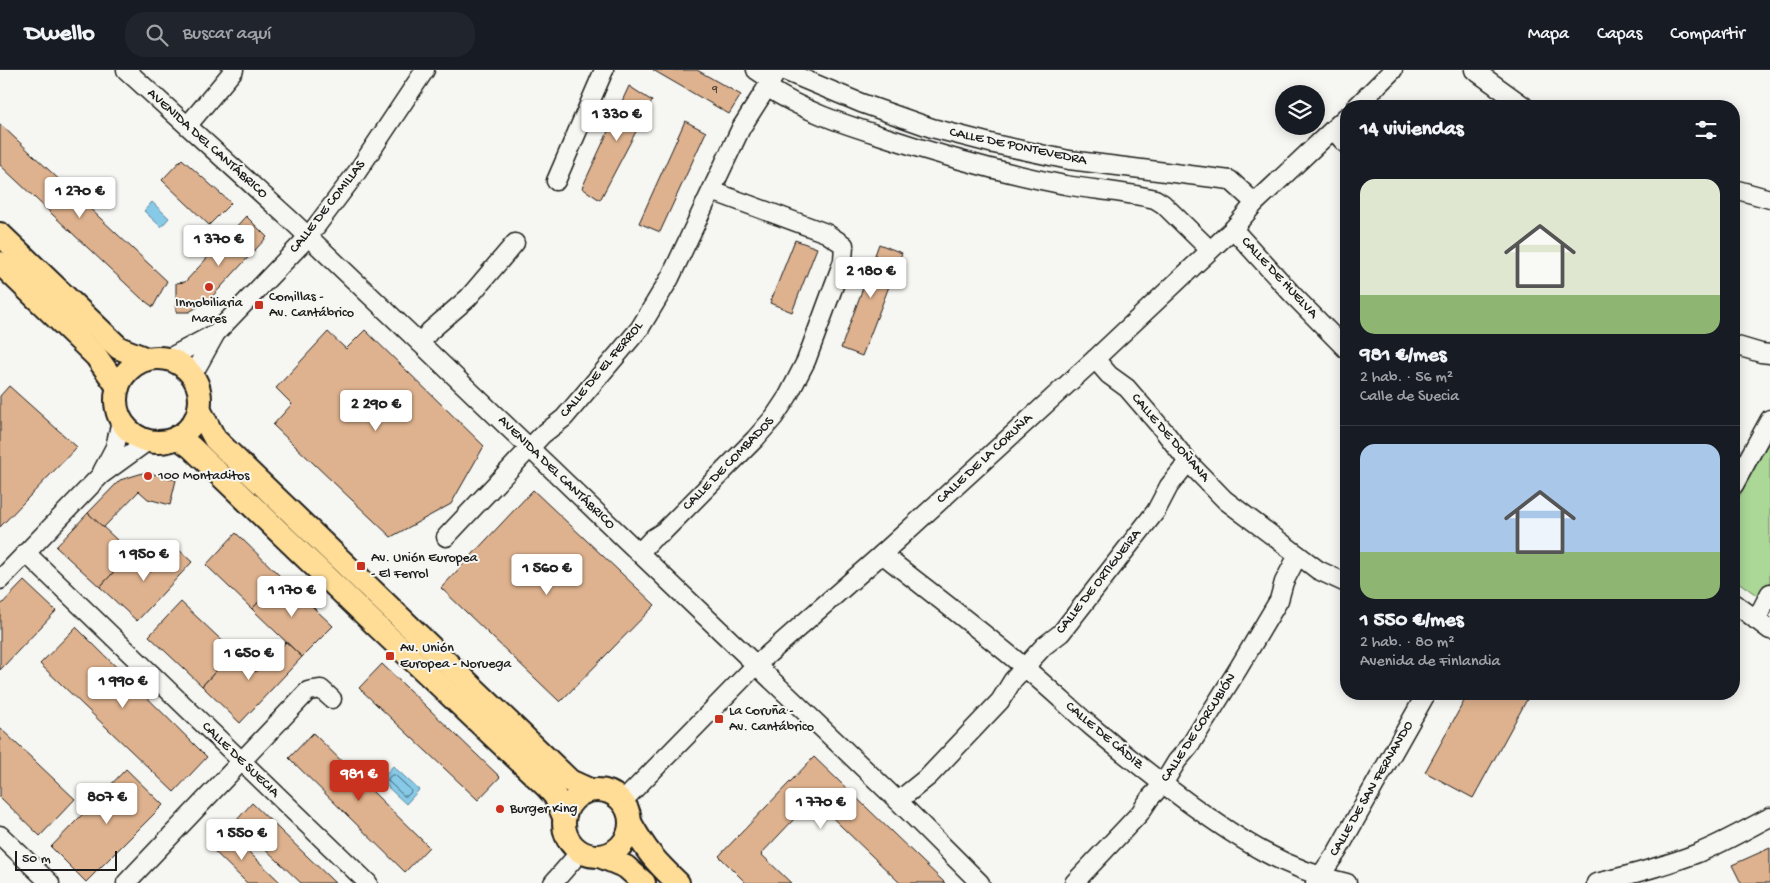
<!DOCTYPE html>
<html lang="es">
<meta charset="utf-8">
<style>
body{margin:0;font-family:"Gochi Hand",sans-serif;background:#20242c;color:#f1f3f6;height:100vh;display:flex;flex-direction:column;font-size:19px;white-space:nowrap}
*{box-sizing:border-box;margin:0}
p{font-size:16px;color:#9ea1a6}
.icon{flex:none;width:28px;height:28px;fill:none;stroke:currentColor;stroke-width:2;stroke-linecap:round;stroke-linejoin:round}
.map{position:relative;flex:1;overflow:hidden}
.panel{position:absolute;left:1340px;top:30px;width:400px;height:600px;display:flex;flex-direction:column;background:#171b24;border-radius:20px;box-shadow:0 2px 12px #0003}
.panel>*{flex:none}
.tools{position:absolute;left:1275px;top:15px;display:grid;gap:10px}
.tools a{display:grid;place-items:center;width:50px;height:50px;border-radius:50%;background:#171b24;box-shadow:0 2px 12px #0003;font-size:25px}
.scale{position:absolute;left:15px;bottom:12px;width:102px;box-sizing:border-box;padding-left:5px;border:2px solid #1c1c1c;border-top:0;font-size:14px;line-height:18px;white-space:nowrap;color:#1c1c1c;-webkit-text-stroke:4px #f6f6f2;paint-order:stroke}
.price{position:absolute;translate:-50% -42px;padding:0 11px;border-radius:5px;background:#fff;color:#222;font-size:16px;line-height:32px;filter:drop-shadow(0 1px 2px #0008)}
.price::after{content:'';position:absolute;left:50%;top:30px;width:15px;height:11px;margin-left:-8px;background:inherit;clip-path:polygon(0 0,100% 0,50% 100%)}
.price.current{background:#c8321e;color:#fff}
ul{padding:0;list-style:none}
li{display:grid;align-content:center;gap:10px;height:265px;padding:0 20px}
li+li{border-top:1px solid #363941}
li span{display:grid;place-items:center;height:155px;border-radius:15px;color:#555}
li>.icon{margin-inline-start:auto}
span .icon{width:90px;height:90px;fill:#fffc;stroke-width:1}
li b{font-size:21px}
h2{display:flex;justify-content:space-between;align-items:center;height:60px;padding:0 20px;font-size:21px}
header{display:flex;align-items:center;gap:30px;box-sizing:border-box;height:70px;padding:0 25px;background:#171b24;border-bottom:1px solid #363941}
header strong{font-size:24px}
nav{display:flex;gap:28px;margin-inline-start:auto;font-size:18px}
.search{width:350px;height:45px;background:#20242c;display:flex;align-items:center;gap:12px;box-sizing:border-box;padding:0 18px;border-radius:20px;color:#9ea1a6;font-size:19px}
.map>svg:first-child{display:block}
.green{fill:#abd896;stroke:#647a59}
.water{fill:#86cae8;stroke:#5c8496}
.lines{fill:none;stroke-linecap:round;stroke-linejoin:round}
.shore{stroke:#46626e;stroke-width:1}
.building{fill:#deb28e;stroke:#1c1c1c}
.minor-casing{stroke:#1c1c1c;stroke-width:21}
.major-casing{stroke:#1c1c1c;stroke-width:26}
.minor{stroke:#f6f6f2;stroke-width:18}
.major{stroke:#ffdd96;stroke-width:22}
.poi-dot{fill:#c8321e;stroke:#f6f6f2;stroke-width:2}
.labels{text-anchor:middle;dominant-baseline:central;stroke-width:4;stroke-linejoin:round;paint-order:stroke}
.number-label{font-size:11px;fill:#4c4238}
.street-label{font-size:14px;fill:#1c1c1c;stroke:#f6f6f2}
.poi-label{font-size:14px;fill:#1c1c1c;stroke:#f6f6f2;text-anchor:start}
</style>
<header>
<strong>Dwello</strong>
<div class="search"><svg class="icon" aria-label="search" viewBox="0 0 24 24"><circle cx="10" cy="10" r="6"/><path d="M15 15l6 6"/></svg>Buscar aquí</div>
<nav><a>Mapa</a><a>Capas</a><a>Compartir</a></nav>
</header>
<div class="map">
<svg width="1770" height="813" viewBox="0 0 1770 813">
<rect width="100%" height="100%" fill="#f6f6f2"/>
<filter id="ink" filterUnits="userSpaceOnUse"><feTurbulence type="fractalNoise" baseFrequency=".02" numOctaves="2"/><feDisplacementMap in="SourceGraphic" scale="10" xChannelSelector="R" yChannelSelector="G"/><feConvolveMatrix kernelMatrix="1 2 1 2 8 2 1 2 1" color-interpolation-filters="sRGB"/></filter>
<g filter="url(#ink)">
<!-- green -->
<path class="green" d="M1770,370V513L1762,529L1734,509V436Z"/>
<!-- water -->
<g class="water">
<path d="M152,132L169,148L161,157L144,141Z"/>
<path d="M393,696L419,720L406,734L380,710Z"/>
</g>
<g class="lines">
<!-- shore -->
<path class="shore" d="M392,705H395L410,719L411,722L407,726H404L388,711V709Z"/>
</g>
<!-- building -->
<g class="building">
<path d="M653,0H697L741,25L729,44Z"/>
<path d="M629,16L652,31L600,130L582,118Z"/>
<path d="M685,51L706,62L660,162L639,153Z"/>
<path d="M0,54L167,211L153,237L141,228L0,95Z"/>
<path d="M182,89L231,133L209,155L162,110Z"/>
<path d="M246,146L267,167L208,231L189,242H176V213L185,212Z"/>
<path d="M795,170L817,178L792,242L770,233Z"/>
<path d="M879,174L902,183L862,286L841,278Z"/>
<path d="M365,260L484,376L451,434L391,467L273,355L292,334L276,318L328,262L346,279Z"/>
<path d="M9,316L77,377L0,457V326Z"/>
<path d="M146,402L176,410L170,435L148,429L139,421L103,458L88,443L120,410Z"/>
<path d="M533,420L655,535L560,632L441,518Z"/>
<path d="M88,443L131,483L100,517L56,477Z"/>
<path d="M236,463L282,508L252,539L206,495Z"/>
<path d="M175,476L192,492L137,551L100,517L131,483L151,502Z"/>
<path d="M282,508L333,556L302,587L252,539Z"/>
<path d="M24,511L56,541L0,600V536Z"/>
<path d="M181,532L234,582L202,616L149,566Z"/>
<path d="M76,557L207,687L174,722L40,594Z"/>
<path d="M286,572L302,587L240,653L202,616L234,582L256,602Z"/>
<path d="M382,594L500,707L478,730L359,618Z"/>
<path d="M1468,624H1530L1473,728L1425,702Z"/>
<path d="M0,658L75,729L40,766L0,727Z"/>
<path d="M313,663L429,777L405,802L289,688Z"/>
<path d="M814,687L945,813H900L813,729L761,784L791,813H746L719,786Z"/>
<path d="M126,699L163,735L86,812L51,777Z"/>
<path d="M252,733L335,813H301L236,751Z"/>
<path d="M227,761L281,813H247L211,778Z"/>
<path d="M1770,778V813H1741L1732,795Z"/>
</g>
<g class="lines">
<!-- minor casing -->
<g class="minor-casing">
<g id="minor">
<path d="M126,0L295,154L420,273L898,731L980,813"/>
<path d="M756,0L771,10"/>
<path d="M782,0L861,33L932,58L994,74L1069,90L1230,110L1255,133"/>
<path d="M1474,0L1524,36"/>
<path d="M767,17C801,40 843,54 882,66C942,86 1003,103 1065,115C1095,120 1126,122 1155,129L1163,134L1210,180"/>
<path d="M1357,36L1393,0"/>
<path d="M188,55L234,0"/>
<path d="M1333,60L1346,74"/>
<path d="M556,111L604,0"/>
<path d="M1734,119L1770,129"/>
<path d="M1233,159L1293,225L1346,279"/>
<path d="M420,273L430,261L468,228L515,173"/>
<path d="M1734,275L1761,283L1770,284"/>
<path d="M167,289L216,263"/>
<path d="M1095,289L1109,305L1127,318L1164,361L1188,392L1225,430L1318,500L1346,513"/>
<path d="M192,306L216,263L308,167L357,102L425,0"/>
<path d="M102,402L115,377L121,351"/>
<path d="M1734,415L1770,349"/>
<path d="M446,467L542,365L564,348L640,258L670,208L741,58L778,0"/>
<path d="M26,483L368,813"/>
<path d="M639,483L653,468L664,461L755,369L774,347L788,326L806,291L843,191L844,175L826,163L712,121"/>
<path d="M882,484C930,522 978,558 1024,597C1047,616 1069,637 1092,657C1124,684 1157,710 1190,734C1240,770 1286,800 1347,813"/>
<path d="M0,510L101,405L148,371"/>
<path d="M1734,533L1770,560"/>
<path d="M1756,550L1770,523"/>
<path d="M623,731L756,595L882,484L1095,289L1233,159L1255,133L1346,47"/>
<path d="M898,731L929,706L1000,631L1013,610L1044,576L1061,563L1156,441L1169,416L1188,392"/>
<path d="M0,765L50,813"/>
<path d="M126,813L308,621L321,619L332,629"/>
<path d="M553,813L580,782"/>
<path d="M1074,813L1140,743L1150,728L1163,714L1177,691L1189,677L1238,599L1279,530L1284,512L1298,485"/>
<path d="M1315,813L1337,782L1426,624"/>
<path d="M1596,813C1630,805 1665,796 1698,783C1723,773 1747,759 1770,747"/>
</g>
</g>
<!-- major casing -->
<g class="major-casing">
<g id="major">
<path d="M0,164L119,278L147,289"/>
<path d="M0,193L96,286L118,317"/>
<circle cx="158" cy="330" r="42"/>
<path d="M199,339L215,369L570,711L590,720"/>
<path d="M177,367L191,377L379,558L547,717L555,726L564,747"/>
<circle cx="597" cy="753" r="33"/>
<path d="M631,754C646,781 656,792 678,813"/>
<path d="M602,787L626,797L644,813"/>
</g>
</g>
<!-- minor -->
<use href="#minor" class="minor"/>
<!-- major -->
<use href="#major" class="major"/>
</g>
</g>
<!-- markers -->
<g class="poi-dot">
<circle cx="209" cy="217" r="5"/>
<rect x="254" y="230" width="10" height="10" rx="2.5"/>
<circle cx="148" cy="406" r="5"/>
<rect x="356" y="491" width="10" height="10" rx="2.5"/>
<rect x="385" y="581" width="10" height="10" rx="2.5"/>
<rect x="714" y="644" width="10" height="10" rx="2.5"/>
<circle cx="500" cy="739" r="5"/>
</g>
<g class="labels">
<!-- number labels -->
<g class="number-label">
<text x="715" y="20">9</text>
</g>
<!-- street labels -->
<g class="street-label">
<text transform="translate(207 74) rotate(42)">AVENIDA DEL CANTÁBRICO</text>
<text transform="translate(1018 77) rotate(12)">CALLE DE PONTEVEDRA</text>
<text transform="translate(328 137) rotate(-52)">CALLE DE COMILLAS</text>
<text transform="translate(1279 208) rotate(47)">CALLE DE HUELVA</text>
<text transform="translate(602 300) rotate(-50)">CALLE DE EL FERROL</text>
<text transform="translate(1170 368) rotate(49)">CALLE DE DOÑANA</text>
<text transform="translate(985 389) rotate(-43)">CALLE DE LA CORUÑA</text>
<text transform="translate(729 394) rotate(-46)">CALLE DE COMBADOS</text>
<text transform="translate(556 403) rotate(44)">AVENIDA DEL CANTÁBRICO</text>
<text transform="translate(1099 512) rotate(-52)">CALLE DE ORTIGUEIRA</text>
<text transform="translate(1199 658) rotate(-57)">CALLE DE CORCUBIÓN</text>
<text transform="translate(1104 666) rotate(40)">CALLE DE CÁDIZ</text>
<text transform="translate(240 690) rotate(44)">CALLE DE SUECIA</text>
<text transform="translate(1372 719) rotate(-60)">CALLE DE SAN FERNANDO</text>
</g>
<!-- poi labels -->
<g class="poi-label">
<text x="269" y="227">Comillas -<tspan x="269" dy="16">Av. Cantábrico</tspan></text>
<text x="209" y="233" text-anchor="middle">Inmobiliaria<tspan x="209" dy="16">Mares</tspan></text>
<text x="158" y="406">100 Montaditos</text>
<text x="371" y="488">Av. Unión Europea<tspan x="371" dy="16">- El Ferrol</tspan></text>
<text x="400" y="578">Av. Unión<tspan x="400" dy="16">Europea - Noruega</tspan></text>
<text x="729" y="641">La Coruña -<tspan x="729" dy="16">Av. Cantábrico</tspan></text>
<text x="510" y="739">Burger King</text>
</g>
</g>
</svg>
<div class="tools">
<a><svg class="icon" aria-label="layers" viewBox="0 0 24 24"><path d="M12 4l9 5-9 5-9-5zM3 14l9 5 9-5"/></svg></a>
</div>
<div class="scale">50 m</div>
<b class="price" style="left:617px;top:72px">1 330 €</b>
<b class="price" style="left:80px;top:149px">1 270 €</b>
<b class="price" style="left:219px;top:197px">1 370 €</b>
<b class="price" style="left:871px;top:229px">2 180 €</b>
<b class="price" style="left:376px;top:362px">2 290 €</b>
<b class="price" style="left:144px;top:512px">1 950 €</b>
<b class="price" style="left:547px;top:526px">1 560 €</b>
<b class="price" style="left:292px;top:548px">1 170 €</b>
<b class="price" style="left:249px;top:611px">1 650 €</b>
<b class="price" style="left:123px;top:639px">1 990 €</b>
<b class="price current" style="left:359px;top:732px">981 €</b>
<b class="price" style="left:107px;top:755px">807 €</b>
<b class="price" style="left:821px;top:760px">1 770 €</b>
<b class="price" style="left:242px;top:791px">1 550 €</b>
<section class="panel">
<h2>14 viviendas<svg class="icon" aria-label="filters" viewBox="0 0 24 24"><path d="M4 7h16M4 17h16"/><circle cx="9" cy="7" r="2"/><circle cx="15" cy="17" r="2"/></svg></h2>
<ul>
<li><span style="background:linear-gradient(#dfe7d0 75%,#8fb573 0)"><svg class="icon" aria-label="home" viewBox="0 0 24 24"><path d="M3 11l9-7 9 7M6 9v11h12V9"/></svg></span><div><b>981 €/mes</b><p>2 hab. · 56 m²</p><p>Calle de Suecia</p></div></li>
<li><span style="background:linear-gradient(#a9c7e8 70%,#8fb573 0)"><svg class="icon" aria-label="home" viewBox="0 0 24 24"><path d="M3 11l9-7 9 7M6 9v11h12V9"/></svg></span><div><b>1 550 €/mes</b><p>2 hab. · 80 m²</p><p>Avenida de Finlandia</p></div></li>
</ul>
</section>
</div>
